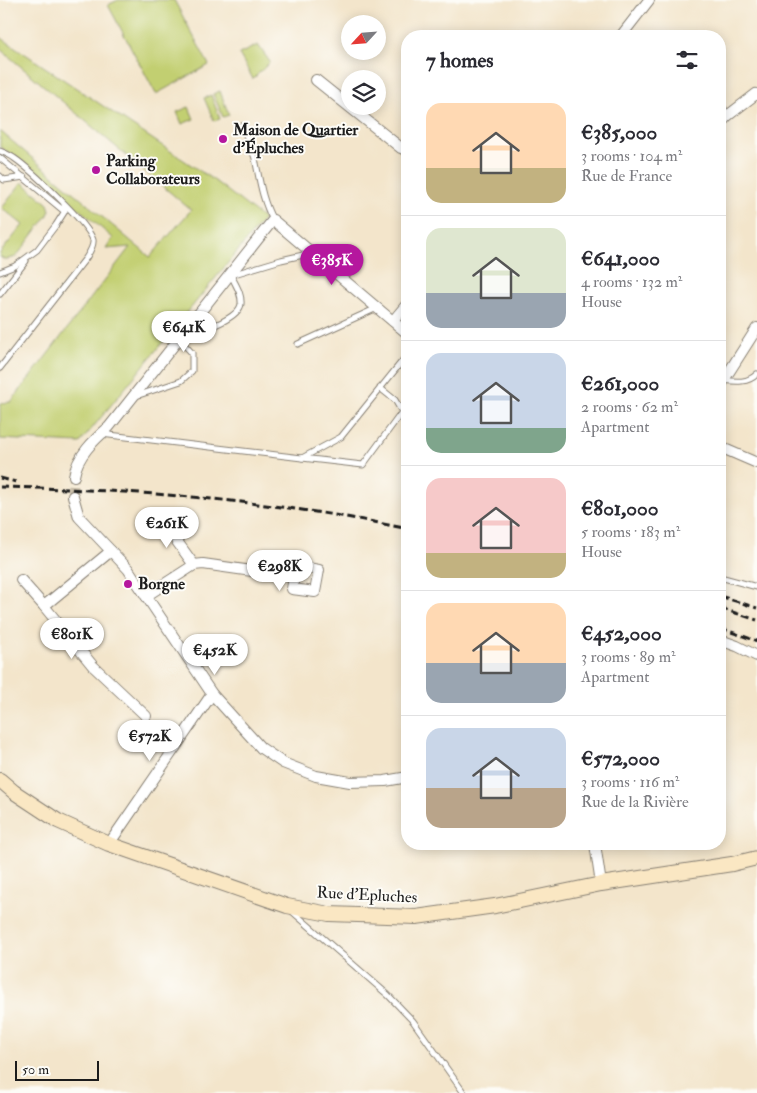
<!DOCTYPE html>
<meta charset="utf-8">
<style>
body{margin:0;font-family:"IM FELL Double Pica",serif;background:#f7f7f7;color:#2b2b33;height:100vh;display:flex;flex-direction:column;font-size:19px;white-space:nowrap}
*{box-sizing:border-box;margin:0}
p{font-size:16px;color:#7c7c81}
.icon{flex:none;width:28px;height:28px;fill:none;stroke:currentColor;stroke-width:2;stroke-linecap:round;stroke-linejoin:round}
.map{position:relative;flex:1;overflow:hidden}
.drawer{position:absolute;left:401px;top:30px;width:325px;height:820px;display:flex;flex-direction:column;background:#fff;border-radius:20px;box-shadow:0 2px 12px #0003}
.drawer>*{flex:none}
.needle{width:32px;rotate:244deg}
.buttons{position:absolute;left:341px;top:15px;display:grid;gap:10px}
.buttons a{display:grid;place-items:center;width:45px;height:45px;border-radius:50%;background:#fff;box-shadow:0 2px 12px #0003;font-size:25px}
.scale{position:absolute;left:15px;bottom:12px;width:84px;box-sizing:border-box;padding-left:5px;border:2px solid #1c1c1c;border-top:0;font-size:14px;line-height:18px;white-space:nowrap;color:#1c1c1c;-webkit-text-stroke:4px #fdfcf7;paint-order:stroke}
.price{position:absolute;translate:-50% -42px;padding:0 11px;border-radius:18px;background:#fff;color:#222;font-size:16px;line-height:32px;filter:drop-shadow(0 1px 2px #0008)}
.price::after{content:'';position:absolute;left:50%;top:30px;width:15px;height:11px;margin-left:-8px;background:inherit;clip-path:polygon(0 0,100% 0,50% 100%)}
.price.active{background:#b5179e;color:#fff}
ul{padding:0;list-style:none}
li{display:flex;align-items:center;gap:15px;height:125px;padding:0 25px}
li+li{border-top:1px solid #e1e1e2}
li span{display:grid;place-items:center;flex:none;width:140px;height:100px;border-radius:15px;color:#555}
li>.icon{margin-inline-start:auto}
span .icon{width:60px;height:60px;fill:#fffc;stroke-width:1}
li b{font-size:21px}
h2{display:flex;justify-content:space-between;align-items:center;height:60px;padding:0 25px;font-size:21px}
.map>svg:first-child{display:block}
.green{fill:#c2cf71;stroke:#6f7646}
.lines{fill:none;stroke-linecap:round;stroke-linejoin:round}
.street-tunnel{stroke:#c8bda8;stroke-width:10;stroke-dasharray:10 5;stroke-linecap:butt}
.lane-casing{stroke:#888074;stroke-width:7}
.street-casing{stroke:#888074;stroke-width:12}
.secondary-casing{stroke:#888074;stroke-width:16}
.lane{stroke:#fff;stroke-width:5}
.street{stroke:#fff;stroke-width:10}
.secondary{stroke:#fae7c3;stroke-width:14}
.rail{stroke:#1c1c1c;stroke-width:3;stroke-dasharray:8 4;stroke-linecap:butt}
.poi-dot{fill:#b5179e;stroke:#fdfcf7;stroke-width:2}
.labels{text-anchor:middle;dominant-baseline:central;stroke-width:4;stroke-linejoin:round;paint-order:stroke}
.poi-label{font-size:16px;font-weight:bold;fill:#1c1c1c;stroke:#fdfcf7;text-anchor:start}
.street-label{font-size:16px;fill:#1c1c1c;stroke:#fdfcf7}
</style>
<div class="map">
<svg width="757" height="1093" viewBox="0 0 757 1093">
<rect width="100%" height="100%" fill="#fdfcf7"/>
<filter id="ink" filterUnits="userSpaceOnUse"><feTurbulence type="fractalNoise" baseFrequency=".02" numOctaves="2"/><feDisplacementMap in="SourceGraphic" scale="10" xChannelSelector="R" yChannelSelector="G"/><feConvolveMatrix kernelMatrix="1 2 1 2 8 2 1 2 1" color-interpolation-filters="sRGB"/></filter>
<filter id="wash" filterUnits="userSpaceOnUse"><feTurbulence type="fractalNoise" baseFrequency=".0096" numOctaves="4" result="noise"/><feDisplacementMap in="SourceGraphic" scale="20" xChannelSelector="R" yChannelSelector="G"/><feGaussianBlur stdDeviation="1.12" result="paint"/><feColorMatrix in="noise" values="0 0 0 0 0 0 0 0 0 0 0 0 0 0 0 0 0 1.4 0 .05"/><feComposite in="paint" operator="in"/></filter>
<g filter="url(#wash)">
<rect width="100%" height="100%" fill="#f3e5cb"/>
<!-- green -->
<g class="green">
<path d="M118,0H174L209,65L156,94L108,5Z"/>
<path d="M0,37L215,181L264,219L80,443L0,439V403L11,402L130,247L106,249L113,238L26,164L0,147V131L150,257L191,210L0,49Z"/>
<path d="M258,45L270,62L253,79L239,54Z"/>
<path d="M220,91L229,115L223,117L213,94Z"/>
<path d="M211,95L220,119L214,121L204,98Z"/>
<path d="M189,107L194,119L182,124L177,112Z"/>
<path d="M22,182L48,204L50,210L48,215L16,257L5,260L0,257V253L23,225L2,208Z"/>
</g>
</g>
<g filter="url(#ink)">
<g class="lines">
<!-- street-tunnel -->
<path class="street-tunnel" d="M73,496L74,476"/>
<!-- lane casing -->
<g class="lane-casing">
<g id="lane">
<path d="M242,126C247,138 254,151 256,163C260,183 263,202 273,220"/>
<path d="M0,151C5,153 10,155 14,158C30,169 88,223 93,240C94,246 89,253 86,258L0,368"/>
<path d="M0,158L64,211"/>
<path d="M0,176L4,180L24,177"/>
<path d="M0,272L15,266L37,250L56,225L65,211L64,204"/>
<path d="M0,294L26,261"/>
<path d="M298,344L377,308"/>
<path d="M724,380C736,382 748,383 757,374"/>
<path d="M380,388L395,400L402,412L363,465L302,458L341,437L408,354"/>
<path d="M136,396L181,381L192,371V353L179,339C194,333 239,320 241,304C242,293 235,284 231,275L281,260L312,253"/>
<path d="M101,434L302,458"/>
<path d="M720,577L757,587"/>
<path d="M293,912L388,995L413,1021L464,1093"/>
</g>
</g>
<!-- street casing -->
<g class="street-casing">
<g id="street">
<path d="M621,36L649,0"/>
<path d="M316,80L401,148L408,151"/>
<path d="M720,107L726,117"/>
<path d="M720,125L726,117L756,94L757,95"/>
<path d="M393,321L408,303"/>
<path d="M720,386L757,328"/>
<path d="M720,447L757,463"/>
<path d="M74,476C77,456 94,440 109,427L273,220L408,334"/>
<path d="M73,496L79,517L128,569L212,694L261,748L283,763L316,776L350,782L385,781L408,777"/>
<path d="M160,518L194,565"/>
<path d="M21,580L44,606L93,666L146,716"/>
<path d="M146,596L194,565L203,564L294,577L292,589L315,592L319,570L296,566L294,577"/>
<path d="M44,606L111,551"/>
<path d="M720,640L737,646L757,656"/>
<path d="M109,844L212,694"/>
<path d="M595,844L601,884"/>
</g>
</g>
<!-- secondary casing -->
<g class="secondary-casing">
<path id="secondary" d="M0,780L14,792L58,821L109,844L287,906L329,914L416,917L495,906L601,884L732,864L757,858"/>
</g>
<!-- lane -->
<use href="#lane" class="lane"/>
<!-- street -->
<use href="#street" class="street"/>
<!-- secondary -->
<use href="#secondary" class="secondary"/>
<!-- rail -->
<g class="rail">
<path d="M0,478L16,482"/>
<path d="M0,487C137,490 273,500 408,529"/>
<path d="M720,596L757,608"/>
<path d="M720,608L757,620"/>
<path d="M720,628L757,641"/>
</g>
</g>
</g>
<!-- markers -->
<g class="poi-dot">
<circle cx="223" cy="139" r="5"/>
<circle cx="96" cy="170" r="5"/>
<circle cx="128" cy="584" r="5"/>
</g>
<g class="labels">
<!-- poi labels -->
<g class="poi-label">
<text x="233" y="130">Maison de Quartier<tspan x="233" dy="18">d'Épluches</tspan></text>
<text x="106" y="161">Parking<tspan x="106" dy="18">Collaborateurs</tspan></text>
<text x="138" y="584">Borgne</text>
</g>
<!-- street labels -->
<g class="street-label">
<text transform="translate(367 895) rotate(3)">Rue d'Epluches</text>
</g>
</g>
</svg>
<div class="buttons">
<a><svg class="needle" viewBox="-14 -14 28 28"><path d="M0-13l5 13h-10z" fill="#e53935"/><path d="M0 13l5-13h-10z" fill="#7c7c81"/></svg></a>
<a><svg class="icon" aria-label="layers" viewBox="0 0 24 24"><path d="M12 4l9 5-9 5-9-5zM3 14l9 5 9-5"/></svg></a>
</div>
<div class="scale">50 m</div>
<b class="price active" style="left:332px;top:286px">€385K</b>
<b class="price" style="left:184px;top:353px">€641K</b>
<b class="price" style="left:167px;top:549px">€261K</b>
<b class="price" style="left:280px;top:592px">€298K</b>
<b class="price" style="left:72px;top:660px">€801K</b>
<b class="price" style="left:215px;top:676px">€452K</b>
<b class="price" style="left:150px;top:762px">€572K</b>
<section class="drawer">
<h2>7 homes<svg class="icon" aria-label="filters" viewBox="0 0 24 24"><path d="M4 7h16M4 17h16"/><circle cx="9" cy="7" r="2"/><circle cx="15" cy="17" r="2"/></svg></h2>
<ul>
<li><span style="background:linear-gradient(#ffd9b3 65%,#c2b280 0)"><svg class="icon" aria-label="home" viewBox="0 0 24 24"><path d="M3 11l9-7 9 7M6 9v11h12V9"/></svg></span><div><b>€385,000</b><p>3 rooms · 104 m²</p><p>Rue de France</p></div></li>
<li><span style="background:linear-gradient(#dfe7d0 65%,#9aa5b1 0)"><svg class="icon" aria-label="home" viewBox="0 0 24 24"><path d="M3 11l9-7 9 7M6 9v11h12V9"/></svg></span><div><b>€641,000</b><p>4 rooms · 132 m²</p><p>House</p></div></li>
<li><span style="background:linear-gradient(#c9d6e8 75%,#7fa58c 0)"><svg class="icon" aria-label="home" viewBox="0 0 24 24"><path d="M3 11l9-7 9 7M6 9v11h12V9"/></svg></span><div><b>€261,000</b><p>2 rooms · 62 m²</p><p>Apartment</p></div></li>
<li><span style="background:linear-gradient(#f6c9c9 75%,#c2b280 0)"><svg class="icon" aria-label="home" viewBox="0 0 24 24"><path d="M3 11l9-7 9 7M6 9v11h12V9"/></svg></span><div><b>€801,000</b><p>5 rooms · 183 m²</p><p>House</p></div></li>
<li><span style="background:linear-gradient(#ffd9b3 60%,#9aa5b1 0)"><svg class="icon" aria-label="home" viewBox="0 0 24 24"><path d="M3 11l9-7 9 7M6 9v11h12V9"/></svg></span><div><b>€452,000</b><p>3 rooms · 89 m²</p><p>Apartment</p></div></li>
<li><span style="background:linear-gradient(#c9d6e8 60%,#b9a48a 0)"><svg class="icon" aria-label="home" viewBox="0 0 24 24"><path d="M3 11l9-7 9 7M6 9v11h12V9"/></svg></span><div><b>€572,000</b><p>3 rooms · 116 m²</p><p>Rue de la Rivière</p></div></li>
</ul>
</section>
</div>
